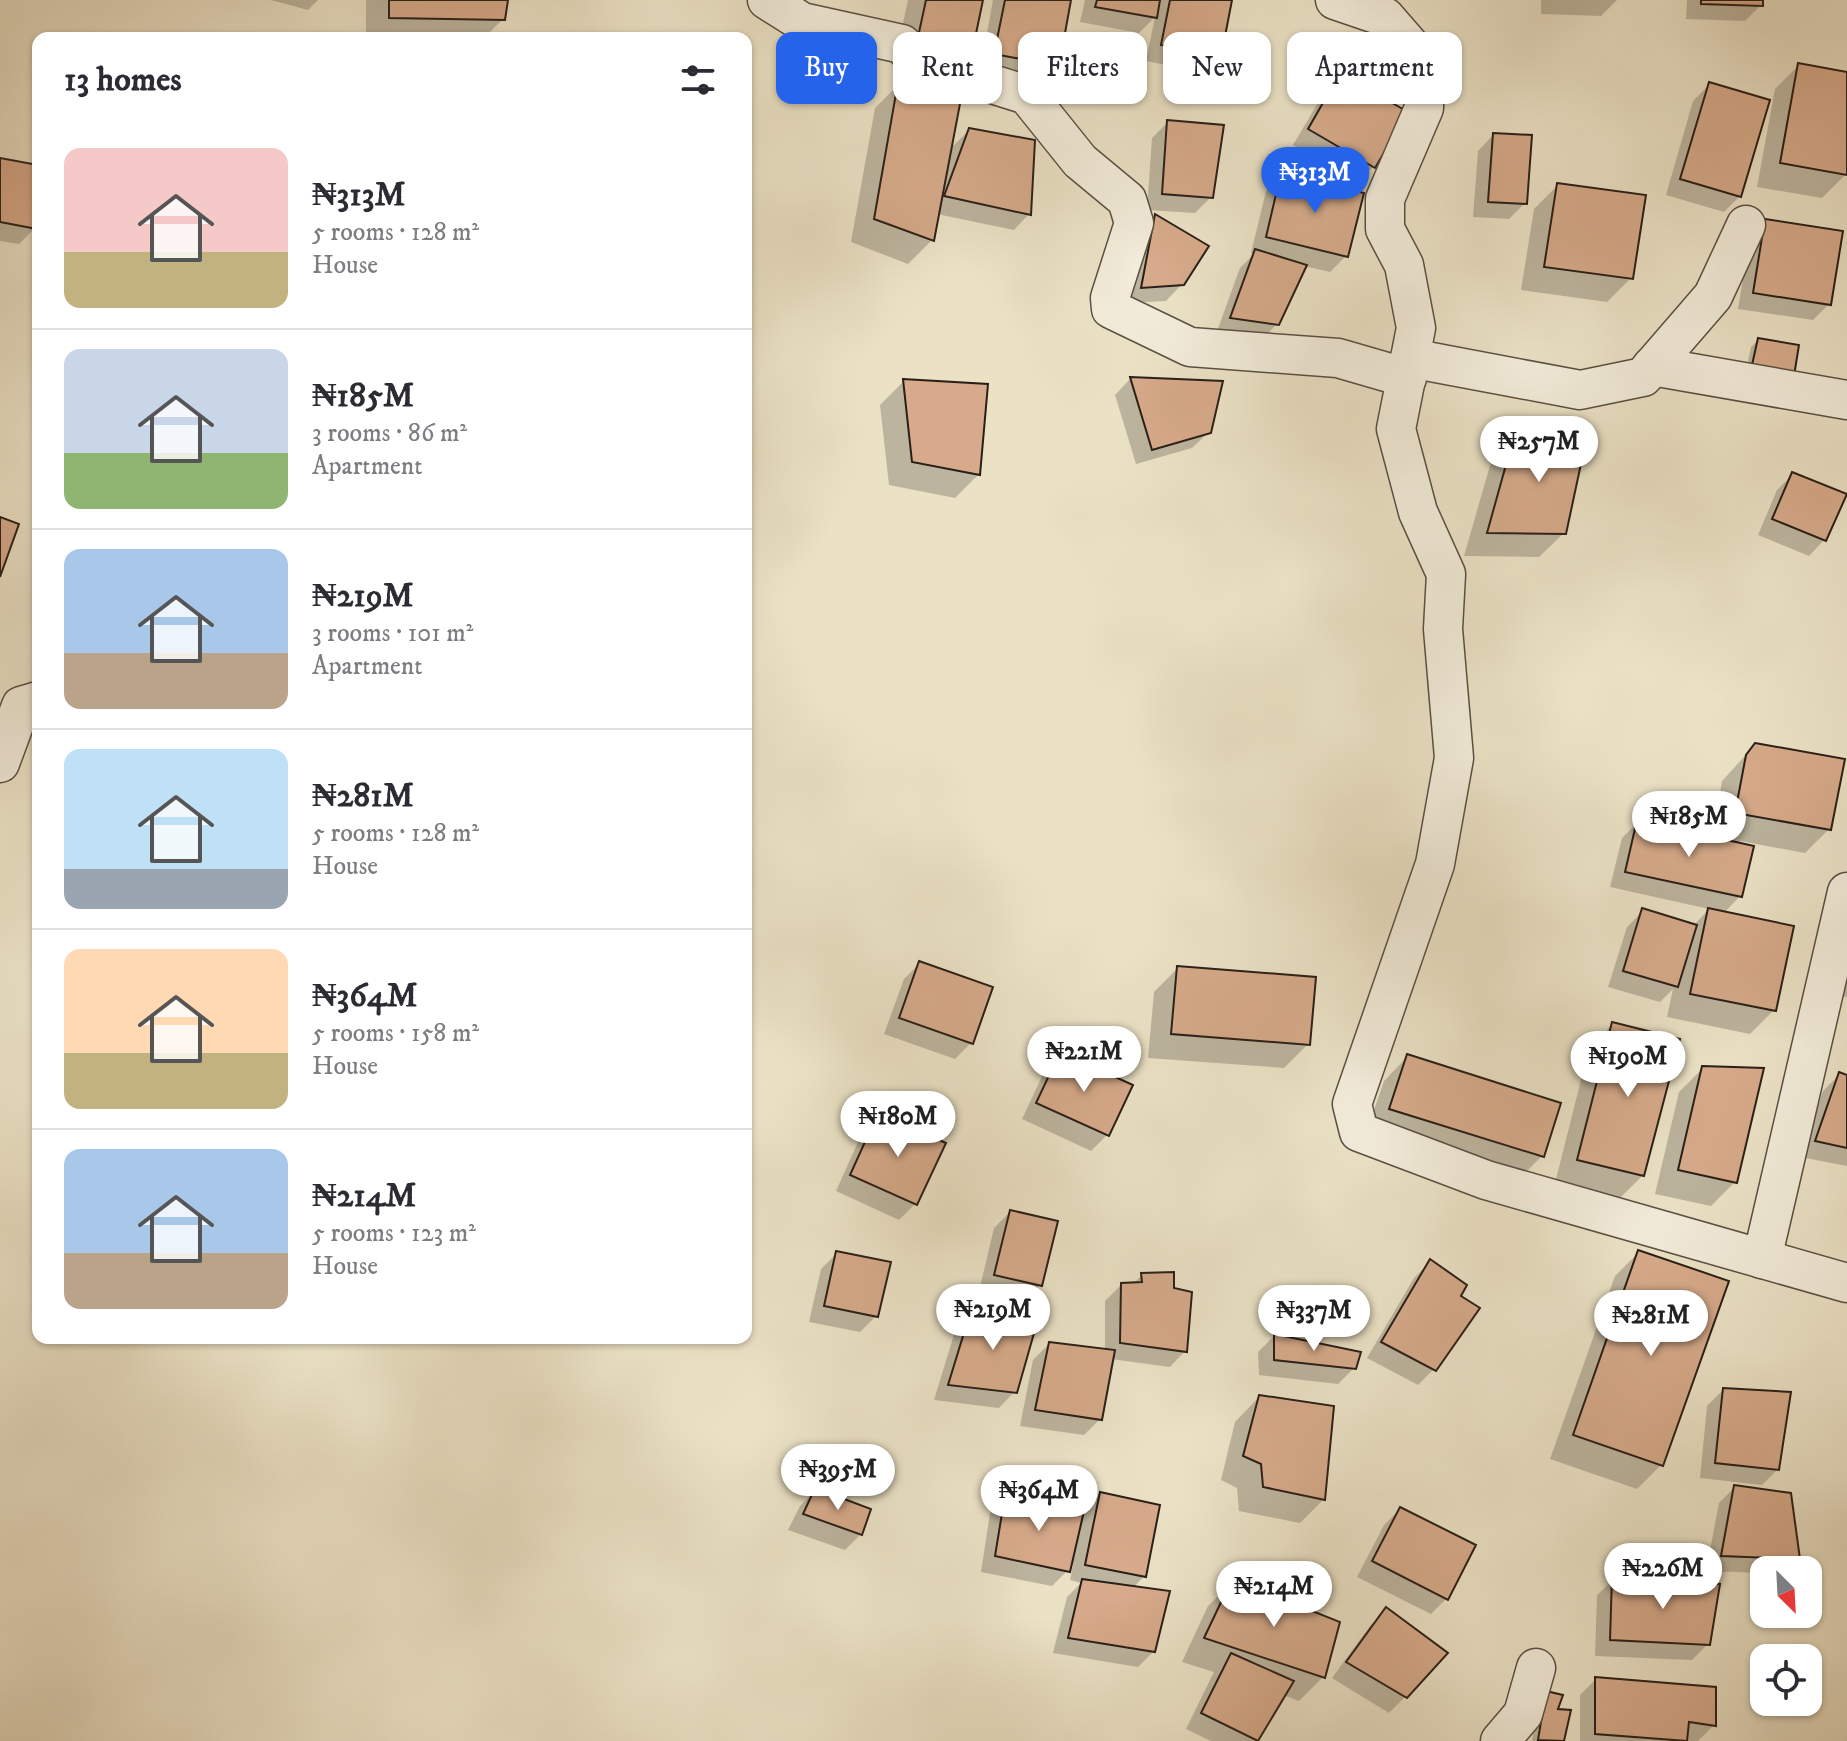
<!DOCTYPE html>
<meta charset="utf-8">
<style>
body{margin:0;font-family:"IM FELL DW Pica",serif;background:#f2f2f3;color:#2b2b33;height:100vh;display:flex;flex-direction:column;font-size:30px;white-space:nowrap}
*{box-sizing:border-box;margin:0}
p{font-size:26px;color:#7c7c81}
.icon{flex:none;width:44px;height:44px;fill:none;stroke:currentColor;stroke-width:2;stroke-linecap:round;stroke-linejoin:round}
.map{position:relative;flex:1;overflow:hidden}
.panel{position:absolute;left:32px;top:32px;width:720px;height:1312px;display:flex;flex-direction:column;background:#fff;border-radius:16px;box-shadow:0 2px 6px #0004}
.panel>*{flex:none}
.top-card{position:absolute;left:776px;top:32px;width:760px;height:72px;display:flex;gap:16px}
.needle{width:52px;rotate:156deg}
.fabs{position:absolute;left:1750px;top:1556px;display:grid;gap:16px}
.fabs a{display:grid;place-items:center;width:72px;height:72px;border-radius:16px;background:#fff;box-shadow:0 2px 6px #0004;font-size:40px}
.price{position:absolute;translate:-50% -68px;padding:0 18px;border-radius:28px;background:#fff;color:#222;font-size:26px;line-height:52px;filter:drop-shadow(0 2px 4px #0008)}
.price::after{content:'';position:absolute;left:50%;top:48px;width:24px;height:18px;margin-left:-12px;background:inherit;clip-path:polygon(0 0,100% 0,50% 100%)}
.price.current{background:#2563eb;color:#fff}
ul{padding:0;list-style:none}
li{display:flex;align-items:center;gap:24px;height:200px;padding:0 32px}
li+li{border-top:2px solid #e1e1e2}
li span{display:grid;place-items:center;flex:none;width:224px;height:160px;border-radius:16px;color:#555}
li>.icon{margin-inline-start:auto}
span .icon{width:96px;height:96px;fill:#fffc;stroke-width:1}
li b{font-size:34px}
h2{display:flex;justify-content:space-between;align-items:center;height:96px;padding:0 32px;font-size:34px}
.pill{padding:0 28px;border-radius:16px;background:#fff;box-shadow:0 2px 6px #0004;font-size:28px;line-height:72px}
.pill.current{background:#2563eb;color:#fff}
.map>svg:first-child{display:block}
.shadow{fill:#0003}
.building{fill:#d6aa8a;stroke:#2a1f18;stroke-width:2}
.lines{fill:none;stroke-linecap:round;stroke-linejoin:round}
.minor-casing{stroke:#5a5044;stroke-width:41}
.minor{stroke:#f2ecda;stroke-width:38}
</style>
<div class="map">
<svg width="1847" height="1741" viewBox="0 0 1847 1741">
<rect width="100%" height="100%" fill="#ebe2c6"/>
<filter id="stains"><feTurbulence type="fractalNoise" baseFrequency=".0025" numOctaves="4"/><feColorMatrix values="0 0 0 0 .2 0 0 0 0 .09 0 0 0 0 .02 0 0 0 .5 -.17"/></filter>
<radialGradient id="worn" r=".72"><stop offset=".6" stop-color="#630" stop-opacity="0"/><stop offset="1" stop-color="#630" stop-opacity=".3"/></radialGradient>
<!-- shadow -->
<g class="shadow">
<path d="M271,0H318L308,10Z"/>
<path d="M366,0H506L503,19L484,38H366Z"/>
<path d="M908,0H981L971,47L947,71L895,60Z"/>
<path d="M993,0H1069L1057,65L1041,81L980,70Z"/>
<path d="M1085,0H1230L1219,56L1203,72L1146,61L1155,17L1139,33L1080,22Z"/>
<path d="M1541,0H1617L1601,16L1541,14Z"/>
<path d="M1687,0H1761V5L1745,21L1686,19Z"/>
<path d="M1799,65L1847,74L1846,174L1822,198L1757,187L1775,89Z"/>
<path d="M1341,75L1373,167L1357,182L1293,145L1325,91Z"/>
<path d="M899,84L949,150L969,130L1029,214L1014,230L937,214L932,240L908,264L851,242L875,108Z"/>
<path d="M1709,85L1740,196L1724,212L1666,195L1693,101Z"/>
<path d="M1168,122L1211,197L1195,213L1147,210L1152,138Z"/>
<path d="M1493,135L1525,203L1509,219L1473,217L1478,151Z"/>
<path d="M0,160L38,167V214L35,228L19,244L0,241Z"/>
<path d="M1282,175L1346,256L1330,272L1304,266L1277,324L1261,340L1216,334L1240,268L1254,254L1251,253L1266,191Z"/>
<path d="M1558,185L1631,278L1607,302L1521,290L1534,209Z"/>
<path d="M1155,217L1182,284L1166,301L1126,303L1140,232Z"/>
<path d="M1766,221L1829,304L1813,320L1738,309L1750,237Z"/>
<path d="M1758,340L1783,388L1744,381L1751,347Z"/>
<path d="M1130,379L1220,383L1209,432L1192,448L1136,464L1115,395Z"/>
<path d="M904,381L979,474L955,498L889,485L880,405Z"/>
<path d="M1515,438L1564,533L1539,557L1464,556L1491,462Z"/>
<path d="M1793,474L1824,540L1809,556L1758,535L1777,490Z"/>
<path d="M1755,745L1829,829L1805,853L1740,841V896L1724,913L1774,1010L1750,1034L1667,1017L1673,989L1660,1002L1608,987L1627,927L1643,911L1693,926L1709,909L1610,887L1622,838L1638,822L1712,839L1722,781Z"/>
<path d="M1847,927V997L1834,995Z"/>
<path d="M920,963L971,1043L955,1059L884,1034L904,979Z"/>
<path d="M1178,968L1308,1044L1284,1068L1148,1058L1154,992Z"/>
<path d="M1613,1024L1643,1175L1619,1199L1555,1183L1589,1048Z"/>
<path d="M1061,1054L1130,1086L1107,1135L1091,1151L1022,1119L1045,1070Z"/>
<path d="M1408,1056L1542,1156L1518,1180L1366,1133L1384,1081Z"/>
<path d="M1703,1068L1735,1182L1711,1206L1655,1194L1679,1092Z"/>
<path d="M1839,1075L1847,1077V1166L1800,1157L1823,1091Z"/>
<path d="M879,1115L915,1204L899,1220L836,1191L863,1131Z"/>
<path d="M1010,1212L1040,1285L1024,1301L979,1291L994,1228Z"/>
<path d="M1639,1252L1661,1465L1637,1489L1550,1459L1615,1276Z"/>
<path d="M837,1253L876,1316L860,1332L809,1322L821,1269Z"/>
<path d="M1430,1262L1434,1369L1418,1385L1367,1358L1414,1278Z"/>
<path d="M1142,1275L1172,1290L1185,1351L1170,1367L1111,1359L1100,1419L1084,1435L1020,1426L1033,1360L1049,1344L1105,1351V1301L1121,1285H1132Z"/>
<path d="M972,1312L1015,1391L999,1408L934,1400L956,1328Z"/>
<path d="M1274,1336L1354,1368L1338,1384L1259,1375L1258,1352Z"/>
<path d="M1723,1390L1778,1469L1762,1485L1700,1478L1707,1406Z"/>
<path d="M1259,1397L1324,1499L1300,1523L1239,1511L1237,1488L1221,1480L1235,1422Z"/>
<path d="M1735,1487L1798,1558L1786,1570H1764V1573L1706,1571L1719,1503Z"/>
<path d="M816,1490L861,1534L845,1550L788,1530L800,1506Z"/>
<path d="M1100,1494L1144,1576L1133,1588L1154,1651L1138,1667L1053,1653L1067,1597L1081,1583L1070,1580L1073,1565L1052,1586L981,1572L990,1513L1006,1497L1084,1513Z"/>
<path d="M1400,1509L1446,1599L1431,1614L1357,1577L1384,1525Z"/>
<path d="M1613,1580L1708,1644L1692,1660L1595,1656L1597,1595Z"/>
<path d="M1232,1582L1323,1677L1299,1701L1283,1695L1255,1741H1211L1186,1729L1214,1672L1182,1662L1208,1606Z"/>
<path d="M1386,1610L1405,1697L1389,1713L1332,1678L1370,1626Z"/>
<path d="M1596,1679L1714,1725L1698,1741H1580V1695Z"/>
<path d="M1539,1700L1556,1711L1568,1712L1562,1741H1532Z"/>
</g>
<!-- building -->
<g class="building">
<path d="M389,0H508L505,20L389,18Z"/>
<path d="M926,0H983L973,48L918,37Z"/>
<path d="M1005,0H1071L1059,66L994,54Z"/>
<path d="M1097,0H1160L1157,18L1095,7Z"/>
<path d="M1170,0H1232L1221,57L1161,45Z"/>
<path d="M1701,0H1763V6L1701,4Z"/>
<path d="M1798,63L1847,72V175L1780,163Z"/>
<path d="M1340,73L1408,112L1375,168L1308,129Z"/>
<path d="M898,82L963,88L934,241L874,219Z"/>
<path d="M1709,82L1770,100L1741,197L1680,179Z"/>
<path d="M1167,120L1224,125L1213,198L1162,194Z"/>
<path d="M969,128L1035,140L1031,215L944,196Z"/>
<path d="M1493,133L1532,135L1527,204L1488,202Z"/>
<path d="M0,158L38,165L37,229L0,222Z"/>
<path d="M1281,173L1364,193L1348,257L1266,237Z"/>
<path d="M1557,183L1646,195L1633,279L1544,267Z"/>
<path d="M1155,214L1209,246L1184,285L1141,288Z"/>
<path d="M1765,219L1843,231L1831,305L1753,293Z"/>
<path d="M1255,249L1307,265L1279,325L1230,318Z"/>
<path d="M1758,338L1799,345L1793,382L1750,374Z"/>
<path d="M1130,377L1223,381L1211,433L1152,450Z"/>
<path d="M903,379L988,384L980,475L912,462Z"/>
<path d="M1588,431L1566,534L1487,533L1514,436Z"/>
<path d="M1792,472L1847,494L1826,541L1772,519Z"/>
<path d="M0,517L19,524L0,577Z"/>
<path d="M1755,743L1845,759L1831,830L1735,813L1746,755Z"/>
<path d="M1637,820L1754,846L1742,897L1625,872Z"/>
<path d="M1642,908L1697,925L1678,987L1623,971Z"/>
<path d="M1708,908L1794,926L1776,1011L1690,994Z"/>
<path d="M919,961L993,987L973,1044L899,1018Z"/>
<path d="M1177,966L1316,977L1310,1045L1171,1034Z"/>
<path d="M1612,1022L1680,1039L1644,1176L1577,1160Z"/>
<path d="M1060,1052L1133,1085L1109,1136L1036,1103Z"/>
<path d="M1407,1054L1561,1103L1544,1157L1389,1109Z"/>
<path d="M1702,1066L1764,1068L1737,1183L1678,1170Z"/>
<path d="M1839,1072L1847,1075V1148L1815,1141Z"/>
<path d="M878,1113L946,1143L917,1205L850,1175Z"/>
<path d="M1010,1210L1058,1221L1042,1286L994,1275Z"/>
<path d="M1638,1250L1729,1281L1663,1466L1573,1435Z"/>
<path d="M836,1251L891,1262L878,1317L824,1306Z"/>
<path d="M1430,1259L1467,1285L1461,1296L1480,1308L1436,1371L1381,1342Z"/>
<path d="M1174,1272V1288L1192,1292L1187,1352L1120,1343L1121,1283L1142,1282L1141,1273Z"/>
<path d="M971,1310L1038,1319L1017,1393L948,1385Z"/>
<path d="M1274,1334L1361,1352L1356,1369L1274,1360Z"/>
<path d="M1049,1342L1115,1350L1102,1420L1035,1410Z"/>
<path d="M1723,1388L1791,1392L1779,1470L1715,1463Z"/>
<path d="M1259,1395L1334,1406L1325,1500L1263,1487L1261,1464L1243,1456Z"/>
<path d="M1734,1485L1791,1493L1800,1559L1721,1556Z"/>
<path d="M815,1488L871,1509L862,1535L803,1514Z"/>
<path d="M1100,1492L1160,1505L1146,1577L1085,1565Z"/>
<path d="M1005,1495L1084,1511L1070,1572L995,1556Z"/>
<path d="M1400,1507L1476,1545L1448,1600L1372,1561Z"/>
<path d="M1612,1577L1720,1584L1710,1645L1610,1640Z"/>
<path d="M1082,1579L1170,1591L1155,1652L1068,1638Z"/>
<path d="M1232,1579L1340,1622L1325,1678L1204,1638Z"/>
<path d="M1386,1607L1448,1653L1407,1698L1346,1662Z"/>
<path d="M1231,1653L1294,1681L1258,1741L1201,1713Z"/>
<path d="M1595,1677L1716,1687V1726L1689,1722L1687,1741L1595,1734Z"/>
<path d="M1546,1691L1563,1695L1558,1709L1571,1710L1564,1741L1538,1740Z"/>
</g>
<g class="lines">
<!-- minor casing -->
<g class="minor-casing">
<g id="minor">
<path d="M767,0L802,22L902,44L916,60L1027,95L1080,161L1127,200L1134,223L1110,298L1111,309L1190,347L1338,358L1407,378"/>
<path d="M1335,0L1385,17L1424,62V108L1385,199V229L1404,265L1416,328L1396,429L1418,512L1446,574L1443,629L1454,758L1435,864L1352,1104L1359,1132L1486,1180L1847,1283"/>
<path d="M1410,358L1580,390L1643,377L1713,296L1746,225"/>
<path d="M1652,366L1847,400"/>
<path d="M0,763L21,706L38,701"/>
<path d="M1762,1259L1847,892"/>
<path d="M1500,1741L1523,1714L1536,1668"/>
</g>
</g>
<!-- minor -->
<use href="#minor" class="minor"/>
</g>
<rect width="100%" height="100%" filter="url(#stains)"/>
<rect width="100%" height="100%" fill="url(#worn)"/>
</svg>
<div class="fabs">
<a><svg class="needle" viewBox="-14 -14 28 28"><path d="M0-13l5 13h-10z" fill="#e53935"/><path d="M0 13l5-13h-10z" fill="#7c7c81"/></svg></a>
<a><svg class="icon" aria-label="locate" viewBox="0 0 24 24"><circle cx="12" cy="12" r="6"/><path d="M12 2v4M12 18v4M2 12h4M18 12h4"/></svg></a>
</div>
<b class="price current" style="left:1315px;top:215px">₦313M</b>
<b class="price" style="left:1539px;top:484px">₦257M</b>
<b class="price" style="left:1689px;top:859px">₦185M</b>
<b class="price" style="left:1084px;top:1094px">₦221M</b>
<b class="price" style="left:1628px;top:1099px">₦190M</b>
<b class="price" style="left:898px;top:1159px">₦180M</b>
<b class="price" style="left:993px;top:1352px">₦219M</b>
<b class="price" style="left:1314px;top:1353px">₦337M</b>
<b class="price" style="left:1651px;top:1358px">₦281M</b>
<b class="price" style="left:838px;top:1512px">₦395M</b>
<b class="price" style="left:1039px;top:1533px">₦364M</b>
<b class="price" style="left:1663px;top:1611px">₦226M</b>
<b class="price" style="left:1274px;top:1629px">₦214M</b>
<div class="top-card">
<a class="pill current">Buy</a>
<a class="pill">Rent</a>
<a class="pill">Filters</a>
<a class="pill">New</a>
<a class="pill">Apartment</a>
</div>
<section class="panel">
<h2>13 homes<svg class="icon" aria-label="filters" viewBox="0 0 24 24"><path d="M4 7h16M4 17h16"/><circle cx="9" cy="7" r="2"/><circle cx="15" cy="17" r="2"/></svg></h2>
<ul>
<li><span style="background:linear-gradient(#f6c9c9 65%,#c2b280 0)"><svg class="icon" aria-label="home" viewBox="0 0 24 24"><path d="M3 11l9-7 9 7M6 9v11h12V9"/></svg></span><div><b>₦313M</b><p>5 rooms · 128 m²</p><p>House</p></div></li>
<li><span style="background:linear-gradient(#c9d6e8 65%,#8fb573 0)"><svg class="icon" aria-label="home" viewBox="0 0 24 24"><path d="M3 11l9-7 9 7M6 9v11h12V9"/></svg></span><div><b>₦185M</b><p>3 rooms · 86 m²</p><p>Apartment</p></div></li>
<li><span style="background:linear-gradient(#a9c7e8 65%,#b9a48a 0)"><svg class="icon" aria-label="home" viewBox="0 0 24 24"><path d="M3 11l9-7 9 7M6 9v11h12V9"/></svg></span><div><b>₦219M</b><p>3 rooms · 101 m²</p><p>Apartment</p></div></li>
<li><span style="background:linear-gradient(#bfe0f5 75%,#9aa5b1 0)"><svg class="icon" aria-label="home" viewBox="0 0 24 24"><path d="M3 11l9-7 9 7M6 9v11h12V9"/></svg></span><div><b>₦281M</b><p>5 rooms · 128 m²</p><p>House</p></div></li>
<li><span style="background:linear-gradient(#ffd9b3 65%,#c2b280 0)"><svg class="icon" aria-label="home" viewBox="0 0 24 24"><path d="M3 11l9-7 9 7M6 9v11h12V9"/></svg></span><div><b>₦364M</b><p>5 rooms · 158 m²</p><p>House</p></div></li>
<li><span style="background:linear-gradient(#a9c7e8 65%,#b9a48a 0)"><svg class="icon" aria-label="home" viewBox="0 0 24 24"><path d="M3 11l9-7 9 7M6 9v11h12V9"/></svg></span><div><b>₦214M</b><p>5 rooms · 123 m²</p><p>House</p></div></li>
</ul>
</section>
</div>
